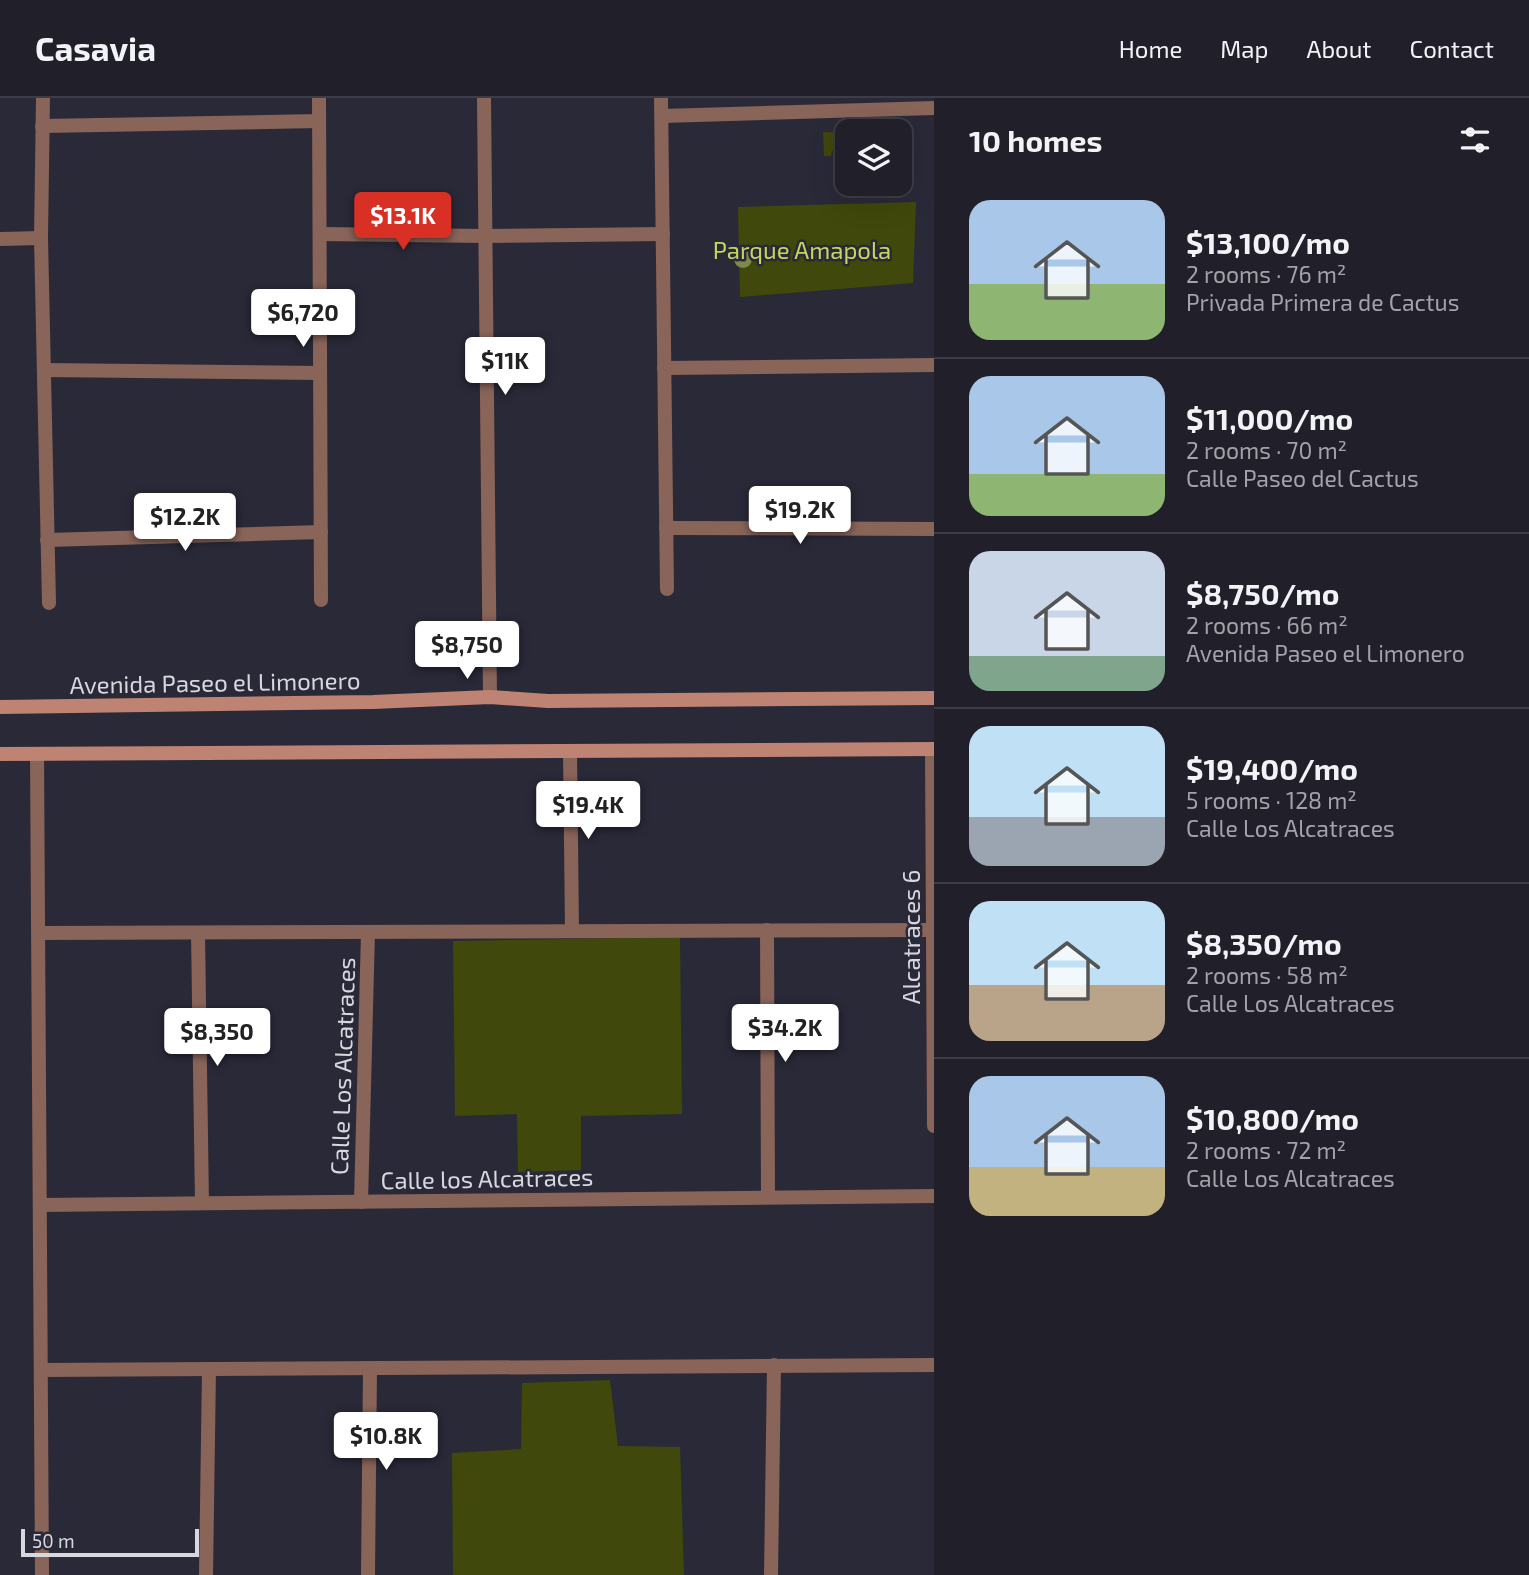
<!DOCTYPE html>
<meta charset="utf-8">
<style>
body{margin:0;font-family:"Exo 2",sans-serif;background:#2d2c36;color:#f1f3f6;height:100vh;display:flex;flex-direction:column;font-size:26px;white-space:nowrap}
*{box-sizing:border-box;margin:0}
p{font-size:23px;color:#a2a2a8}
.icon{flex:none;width:38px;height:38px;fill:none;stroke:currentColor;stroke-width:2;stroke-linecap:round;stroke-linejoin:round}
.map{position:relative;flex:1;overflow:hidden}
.details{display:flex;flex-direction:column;background:#201f2a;width:595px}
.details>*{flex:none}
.buttons{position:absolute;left:835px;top:21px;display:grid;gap:14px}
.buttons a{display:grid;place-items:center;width:77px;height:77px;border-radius:14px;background:#201f2a;box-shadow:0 7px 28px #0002,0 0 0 2px #3d3d47;font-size:35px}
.scale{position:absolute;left:21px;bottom:18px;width:178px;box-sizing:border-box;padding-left:7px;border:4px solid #d7d7e0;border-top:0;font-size:19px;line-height:24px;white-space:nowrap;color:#d7d7e0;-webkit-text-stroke:5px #2a2938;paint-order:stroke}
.price{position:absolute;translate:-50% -60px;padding:0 16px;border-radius:7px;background:#fff;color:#222;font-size:23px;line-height:46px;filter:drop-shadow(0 2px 4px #0008)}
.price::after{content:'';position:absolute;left:50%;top:42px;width:21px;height:16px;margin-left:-10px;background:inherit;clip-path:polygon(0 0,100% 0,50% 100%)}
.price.current{background:#d93025;color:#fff}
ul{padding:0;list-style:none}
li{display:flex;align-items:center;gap:21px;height:175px;padding:0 35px}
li+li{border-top:2px solid #3d3d47}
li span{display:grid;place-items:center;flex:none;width:196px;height:140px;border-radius:21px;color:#555}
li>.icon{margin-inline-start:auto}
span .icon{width:84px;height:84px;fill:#fffc;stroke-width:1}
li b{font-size:30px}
h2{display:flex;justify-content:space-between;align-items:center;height:84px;padding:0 35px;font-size:30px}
header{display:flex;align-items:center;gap:42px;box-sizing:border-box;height:98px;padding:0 35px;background:#201f2a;border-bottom:2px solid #3d3d47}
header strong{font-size:33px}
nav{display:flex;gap:38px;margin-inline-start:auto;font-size:24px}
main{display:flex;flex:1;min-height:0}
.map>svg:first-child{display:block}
.green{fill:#41480b}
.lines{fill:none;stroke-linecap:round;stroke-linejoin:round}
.street{stroke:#896459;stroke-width:14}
.secondary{stroke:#be8372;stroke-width:14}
.tree{fill:#7f884d}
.labels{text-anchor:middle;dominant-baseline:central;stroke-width:5;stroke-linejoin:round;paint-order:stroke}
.park-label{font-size:24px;fill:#c4d65f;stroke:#2a2938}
.street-label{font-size:24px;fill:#d7d7e0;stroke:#2a2938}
</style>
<header>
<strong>Casavia</strong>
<nav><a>Home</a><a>Map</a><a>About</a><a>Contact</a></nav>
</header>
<main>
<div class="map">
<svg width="934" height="1477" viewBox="0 0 934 1477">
<rect width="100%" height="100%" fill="#2a2938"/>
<!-- green -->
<g class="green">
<path d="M823,34L847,35V53H832L831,58H824Z"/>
<path d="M916,104L913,185L740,199L738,109Z"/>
<path d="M680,839L682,1016L581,1018V1072L518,1074L517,1016L455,1018L453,843Z"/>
<path d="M610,1282L618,1348L680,1349L684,1477H453L452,1355L521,1351L522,1285Z"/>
</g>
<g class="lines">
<!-- street -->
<g class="street">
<path d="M43,0L41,140L49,505"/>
<path d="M319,0L321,502"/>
<path d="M484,0L490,599"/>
<path d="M661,0L667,491"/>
<path d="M662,18L934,10"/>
<path d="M42,28L319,23"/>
<path d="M320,136L486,138L663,136"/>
<path d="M0,141L41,140"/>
<path d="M664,270L934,267"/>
<path d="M44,272L320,275"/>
<path d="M666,430L934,431"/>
<path d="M47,442L321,434"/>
<path d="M932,651L934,1028"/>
<path d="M570,653L572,833"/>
<path d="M37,656L42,1477"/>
<path d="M767,832L768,1099"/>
<path d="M39,835L933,832"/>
<path d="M198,835L202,1105"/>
<path d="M361,1104L368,834"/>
<path d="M40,1107L934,1098"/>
<path d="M41,1272L934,1267"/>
<path d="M206,1477L209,1271"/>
<path d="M368,1477L370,1270"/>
<path d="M771,1477L774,1267"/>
</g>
<!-- secondary -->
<g class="secondary">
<path d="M0,609L373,604L490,599L548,603L934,600"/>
<path d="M0,656L934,651"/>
</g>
</g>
<!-- trees -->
<circle class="tree" cx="743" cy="161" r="9"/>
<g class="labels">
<!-- park labels -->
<g class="park-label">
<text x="802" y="151">Parque Amapola</text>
</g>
<!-- street labels -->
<g class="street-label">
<text transform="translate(215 584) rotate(-1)">Avenida Paseo el Limonero</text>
<text transform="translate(910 839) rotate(-90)">Alcatraces 6</text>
<text transform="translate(342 968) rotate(-88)">Calle Los Alcatraces</text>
<text transform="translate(487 1080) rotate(-1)">Calle los Alcatraces</text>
</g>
</g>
</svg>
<div class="buttons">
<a><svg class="icon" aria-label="layers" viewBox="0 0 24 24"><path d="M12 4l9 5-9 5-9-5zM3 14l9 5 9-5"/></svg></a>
</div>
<div class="scale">50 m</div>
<b class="price current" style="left:403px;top:154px">$13.1K</b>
<b class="price" style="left:303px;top:251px">$6,720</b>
<b class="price" style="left:505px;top:299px">$11K</b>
<b class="price" style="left:800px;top:448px">$19.2K</b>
<b class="price" style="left:185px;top:455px">$12.2K</b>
<b class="price" style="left:467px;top:583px">$8,750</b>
<b class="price" style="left:588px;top:743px">$19.4K</b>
<b class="price" style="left:785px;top:966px">$34.2K</b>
<b class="price" style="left:217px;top:970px">$8,350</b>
<b class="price" style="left:386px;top:1374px">$10.8K</b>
</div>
<section class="details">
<h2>10 homes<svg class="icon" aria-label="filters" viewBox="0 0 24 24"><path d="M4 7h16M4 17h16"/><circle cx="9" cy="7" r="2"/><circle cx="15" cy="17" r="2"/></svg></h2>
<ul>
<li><span style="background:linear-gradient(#a9c7e8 60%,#8fb573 0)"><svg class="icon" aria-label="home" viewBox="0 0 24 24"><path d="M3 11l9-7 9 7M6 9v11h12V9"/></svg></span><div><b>$13,100/mo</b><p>2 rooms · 76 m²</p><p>Privada Primera de Cactus</p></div></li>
<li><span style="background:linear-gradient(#a9c7e8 70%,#8fb573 0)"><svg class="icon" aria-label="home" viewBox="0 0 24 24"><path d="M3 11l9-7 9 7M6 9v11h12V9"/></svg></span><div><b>$11,000/mo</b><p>2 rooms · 70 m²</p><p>Calle Paseo del Cactus</p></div></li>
<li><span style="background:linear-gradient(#c9d6e8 75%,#7fa58c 0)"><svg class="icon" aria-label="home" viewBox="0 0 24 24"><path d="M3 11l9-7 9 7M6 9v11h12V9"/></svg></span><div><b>$8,750/mo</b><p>2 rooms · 66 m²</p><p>Avenida Paseo el Limonero</p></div></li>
<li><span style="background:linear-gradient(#bfe0f5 65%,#9aa5b1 0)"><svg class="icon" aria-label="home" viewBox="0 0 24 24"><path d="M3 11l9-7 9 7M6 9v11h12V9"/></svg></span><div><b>$19,400/mo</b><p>5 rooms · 128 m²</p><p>Calle Los Alcatraces</p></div></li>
<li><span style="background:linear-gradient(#bfe0f5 60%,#b9a48a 0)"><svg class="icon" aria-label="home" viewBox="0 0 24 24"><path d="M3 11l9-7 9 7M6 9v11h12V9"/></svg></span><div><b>$8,350/mo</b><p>2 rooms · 58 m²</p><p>Calle Los Alcatraces</p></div></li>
<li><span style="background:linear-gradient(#a9c7e8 65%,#c2b280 0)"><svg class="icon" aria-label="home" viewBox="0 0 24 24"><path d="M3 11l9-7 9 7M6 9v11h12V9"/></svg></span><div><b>$10,800/mo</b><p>2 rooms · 72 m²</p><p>Calle Los Alcatraces</p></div></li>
</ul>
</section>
</main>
